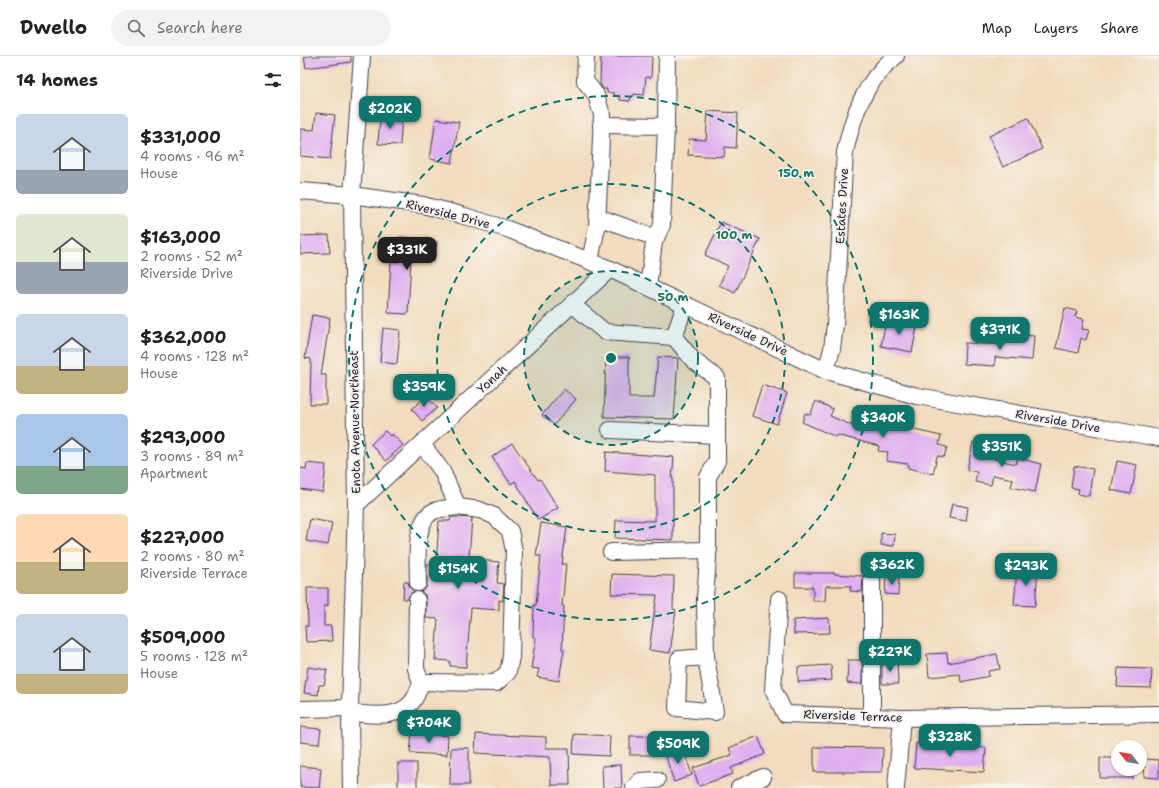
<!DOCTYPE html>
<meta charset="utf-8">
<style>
body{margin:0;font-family:"Shantell Sans",sans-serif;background:#f2f2f2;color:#222;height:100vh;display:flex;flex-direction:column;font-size:15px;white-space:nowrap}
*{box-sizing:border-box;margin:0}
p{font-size:13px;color:#767676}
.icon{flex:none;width:22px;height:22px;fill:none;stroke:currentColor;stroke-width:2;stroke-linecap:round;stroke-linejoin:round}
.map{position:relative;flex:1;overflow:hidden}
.details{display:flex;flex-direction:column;background:#fff;width:300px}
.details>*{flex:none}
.needle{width:26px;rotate:301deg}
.tools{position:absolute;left:811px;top:684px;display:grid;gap:8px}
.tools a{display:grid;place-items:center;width:36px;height:36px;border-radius:50%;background:#fff;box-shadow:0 1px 3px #0004;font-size:20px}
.price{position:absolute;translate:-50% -34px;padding:0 9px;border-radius:8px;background:#0f766e;color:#fff;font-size:13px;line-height:26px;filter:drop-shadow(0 1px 2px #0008)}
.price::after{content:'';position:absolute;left:50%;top:24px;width:12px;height:9px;margin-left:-6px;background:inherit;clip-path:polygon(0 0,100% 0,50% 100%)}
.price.current{background:#222;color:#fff}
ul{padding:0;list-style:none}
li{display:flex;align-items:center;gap:12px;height:100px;padding:0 16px}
li span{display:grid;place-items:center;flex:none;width:112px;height:80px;border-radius:6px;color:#555}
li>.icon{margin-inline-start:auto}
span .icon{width:48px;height:48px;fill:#fffc;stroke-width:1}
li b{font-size:17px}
h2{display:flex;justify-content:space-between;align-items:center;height:48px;padding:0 16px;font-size:17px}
header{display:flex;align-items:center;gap:24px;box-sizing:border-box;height:56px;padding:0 20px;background:#fff;border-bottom:1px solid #e0e0e0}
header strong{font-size:19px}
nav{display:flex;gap:22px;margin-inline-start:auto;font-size:14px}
.search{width:280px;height:36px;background:#f2f2f2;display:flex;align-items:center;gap:10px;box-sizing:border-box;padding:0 14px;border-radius:22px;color:#767676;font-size:15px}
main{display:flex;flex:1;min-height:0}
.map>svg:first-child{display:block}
.building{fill:#e0aff0}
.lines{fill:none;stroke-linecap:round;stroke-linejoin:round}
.minor-casing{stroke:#413e4e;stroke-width:18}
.minor{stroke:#fff;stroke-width:16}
.ring{fill:none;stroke:#0f766e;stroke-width:2;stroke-dasharray:7 5}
.labels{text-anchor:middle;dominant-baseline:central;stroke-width:3.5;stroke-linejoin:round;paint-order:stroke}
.street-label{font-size:12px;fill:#22223b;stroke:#f7f3e8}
.centre{fill:#0f766e;stroke:#f7f3e8;stroke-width:2}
.ring-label{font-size:12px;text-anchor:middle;font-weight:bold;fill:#0f766e;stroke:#f7f3e8;stroke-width:3.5;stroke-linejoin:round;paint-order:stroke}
</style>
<header>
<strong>Dwello</strong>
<div class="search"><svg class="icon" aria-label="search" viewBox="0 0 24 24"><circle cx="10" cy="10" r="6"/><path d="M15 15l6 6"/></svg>Search here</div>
<nav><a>Map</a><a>Layers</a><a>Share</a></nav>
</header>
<main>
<section class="details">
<h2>14 homes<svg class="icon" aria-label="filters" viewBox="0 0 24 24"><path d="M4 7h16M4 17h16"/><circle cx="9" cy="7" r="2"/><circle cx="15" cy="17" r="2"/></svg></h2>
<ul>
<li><span style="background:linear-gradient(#c9d6e8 70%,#9aa5b1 0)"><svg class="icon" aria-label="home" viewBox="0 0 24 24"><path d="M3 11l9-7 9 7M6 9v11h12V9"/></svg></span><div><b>$331,000</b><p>4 rooms · 96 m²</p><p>House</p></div></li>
<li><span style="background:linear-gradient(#dfe7d0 60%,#9aa5b1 0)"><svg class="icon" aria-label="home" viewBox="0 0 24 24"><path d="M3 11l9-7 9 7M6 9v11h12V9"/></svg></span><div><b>$163,000</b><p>2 rooms · 52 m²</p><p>Riverside Drive</p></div></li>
<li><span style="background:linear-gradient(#c9d6e8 65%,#c2b280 0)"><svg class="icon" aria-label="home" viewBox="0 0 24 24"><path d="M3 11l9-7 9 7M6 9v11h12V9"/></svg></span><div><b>$362,000</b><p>4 rooms · 128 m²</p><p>House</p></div></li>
<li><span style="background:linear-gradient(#a9c7e8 65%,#7fa58c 0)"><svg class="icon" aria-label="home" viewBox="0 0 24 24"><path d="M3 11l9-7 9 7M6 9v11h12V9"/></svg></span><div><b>$293,000</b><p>3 rooms · 89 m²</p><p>Apartment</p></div></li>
<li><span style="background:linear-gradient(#ffd9b3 60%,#c2b280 0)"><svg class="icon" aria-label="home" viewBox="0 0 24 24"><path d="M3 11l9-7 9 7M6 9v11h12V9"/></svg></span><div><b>$227,000</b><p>2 rooms · 80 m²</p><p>Riverside Terrace</p></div></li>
<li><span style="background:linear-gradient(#c9d6e8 75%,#c2b280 0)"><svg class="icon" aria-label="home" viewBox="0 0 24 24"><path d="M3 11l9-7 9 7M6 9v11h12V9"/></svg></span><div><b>$509,000</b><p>5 rooms · 128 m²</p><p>House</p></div></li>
</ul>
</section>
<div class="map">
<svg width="859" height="732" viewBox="0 0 859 732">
<rect width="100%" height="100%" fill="#f7f3e8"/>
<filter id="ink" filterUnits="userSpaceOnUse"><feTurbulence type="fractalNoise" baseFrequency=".025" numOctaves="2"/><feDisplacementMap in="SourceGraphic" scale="8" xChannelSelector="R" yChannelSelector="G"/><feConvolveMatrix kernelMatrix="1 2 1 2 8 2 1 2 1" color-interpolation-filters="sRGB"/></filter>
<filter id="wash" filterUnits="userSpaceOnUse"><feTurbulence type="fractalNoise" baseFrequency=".012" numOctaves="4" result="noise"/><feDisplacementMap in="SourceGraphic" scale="16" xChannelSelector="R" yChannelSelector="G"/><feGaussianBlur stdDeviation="0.9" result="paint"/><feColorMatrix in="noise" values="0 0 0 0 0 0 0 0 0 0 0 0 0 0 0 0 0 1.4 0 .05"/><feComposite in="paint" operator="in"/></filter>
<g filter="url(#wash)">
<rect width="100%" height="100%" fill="#f2dcbd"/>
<g id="blocks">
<!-- building -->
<g class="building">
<path d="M9,0H51V6L6,12L4,1Z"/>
<path d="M301,0H352L351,22L346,21L344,39L334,38V40H331L330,45L320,44V40L314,39V37H307V33H303L300,28Z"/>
<path d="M408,55L438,57L436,92L425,91L424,101L388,99L389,83L406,84Z"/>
<path d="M16,57L35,59L30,103L0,100V73L14,74Z"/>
<path d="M80,59L102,60L100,89L78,88Z"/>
<path d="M728,62L742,93L703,111L689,80Z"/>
<path d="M136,63L159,66L152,107L130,103Z"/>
<path d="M421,166L460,183L435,237L419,229L428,210L405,199Z"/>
<path d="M29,179L30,197L0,198V180Z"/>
<path d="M100,181L137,186L134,205L111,202L108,258L88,257L91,205L97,206Z"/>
<path d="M765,252L777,255L775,261L784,263L782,273L789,274L786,284L781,282L778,297L756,292Z"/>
<path d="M12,259L30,262L21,319H26V348H10L11,303L5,302Z"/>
<path d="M586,265L617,271L612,296L581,290Z"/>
<path d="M83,272L100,274L97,308L80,306Z"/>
<path d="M706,278L734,280L732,304L695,301V310L664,308L665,287L705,289Z"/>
<path d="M306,301H329V342H354L358,301L378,302L374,363L304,361Z"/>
<path d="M462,329L487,337L477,368L452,360Z"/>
<path d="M264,333L276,343L254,369L242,359Z"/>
<path d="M126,340L137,352L122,365L112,353Z"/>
<path d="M516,345L533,353L530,360L553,370L554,364L581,371L582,369L610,373L641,380L639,389L647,391L644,401L637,400L633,418L608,412V408L586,405L588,396L578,395L579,390L537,379L536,381L502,366L505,357L510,359Z"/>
<path d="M85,375L90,380L92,378L103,389L86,405L71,388Z"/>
<path d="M673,386L697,391L694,403L716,408L718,402L741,408L735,436L711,431L713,423L693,419L691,429L675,426L677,416L667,414Z"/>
<path d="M212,387L238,424L240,423L258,452L238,464L215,425L211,428L192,401Z"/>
<path d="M306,396L374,401L372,423H373V484L315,482L316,464L355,465V419L305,415Z"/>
<path d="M817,405L837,409L831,438L811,434Z"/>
<path d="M7,407L26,409L23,436L0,433V412L6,413Z"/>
<path d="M774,410L793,413L789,440L778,438L779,433L771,432Z"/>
<path d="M652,448L668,451L666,465L649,462Z"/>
<path d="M151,461H158L172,462L169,503L199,506L197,527L204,528L203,545L199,544V554L171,552L166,611L150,610V605L135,604L138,563L126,562V544L125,539L121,536L126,532L127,527V508H136L139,465H150Z"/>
<path d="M10,463L32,467L28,489L6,485Z"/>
<path d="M241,467L267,471L262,508H266L262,550H264L262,593H264L259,625L237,621L239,613L231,612L236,582L233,581L234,549H236L241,500H236Z"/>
<path d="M581,477L595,478L594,490L581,489Z"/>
<path d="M717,512L738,513L735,550L714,549Z"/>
<path d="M495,517H535V518L563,520L562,536L550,535L551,530H526L525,545H513V531H495Z"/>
<path d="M312,518L374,520L373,553L376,554L370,597L349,594L357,539L311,538Z"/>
<path d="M586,520L599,521L598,539L585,538Z"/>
<path d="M104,526H108L110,532L114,535L109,539L108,543H103Z"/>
<path d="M7,532H28V550H24V570H31L32,585L6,586L5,570H8Z"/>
<path d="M529,562L530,577L494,578L493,564Z"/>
<path d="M647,597L648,607L697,598L700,613L688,615L689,620L661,626L660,618L629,621L627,598Z"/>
<path d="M548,604H562V628L547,627Z"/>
<path d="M582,605H597L598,628H582Z"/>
<path d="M531,609L532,624L498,626V611Z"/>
<path d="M8,611L27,614L24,629H19L18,639L4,637Z"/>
<path d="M818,612L852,613L851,632L817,631Z"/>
<path d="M0,671L21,673L19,688L0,686Z"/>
<path d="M112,677L148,680L147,699L110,697Z"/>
<path d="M176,678L246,681V692H269L270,729H251L250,701L175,697Z"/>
<path d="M274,678L310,680L309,700L273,698Z"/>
<rect x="330" y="680" width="29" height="19"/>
<path d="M458,680L465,698L431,712L433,718L399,730L393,712L432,699L429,692Z"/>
<path d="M616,687L686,692L684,716L614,712Z"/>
<path d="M514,691L583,692L582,716H514Z"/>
<path d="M151,692H169V729H150Z"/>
<path d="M383,692L392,719L374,726L365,698Z"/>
<path d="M800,702H818V713H834L833,722H800Z"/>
<path d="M845,703L859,704V722L844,721Z"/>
<rect x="98" y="707" width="19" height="25"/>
<path d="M321,709L322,732H303L302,710Z"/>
<path d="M0,710L21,712L19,732L0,731Z"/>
</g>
</g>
</g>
<g filter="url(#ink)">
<use href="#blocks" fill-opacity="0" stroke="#413e4e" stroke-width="1"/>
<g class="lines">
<!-- minor casing -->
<g class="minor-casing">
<g id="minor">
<path d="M286,0L285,25L296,39L302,59L297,171L290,205"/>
<path d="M301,69L366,70"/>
<path d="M0,135L52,139L123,149L161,159L207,173L310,213L526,315L617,340L859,382"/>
<path d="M298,161L356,182"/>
<path d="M348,231L354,186L362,169L366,70L367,0"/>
<path d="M272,248L305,276L374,281"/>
<path d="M385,249L374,281L393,304L417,322V405L408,421V503L405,542L406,601L415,656L377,652L379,603L406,601"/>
<path d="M526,315L532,293L535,269L545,96C553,59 565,24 596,0"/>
<path d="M310,374L417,379"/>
<path d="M56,449L310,213"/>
<path d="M311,496L409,494"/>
<path d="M572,524V661"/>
<path d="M118,527C118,508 113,464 134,455C141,452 151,452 158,451"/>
<path d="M479,543L473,633L485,658L602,662L859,658"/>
<path d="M117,544L116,613L121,626"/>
<path d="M0,653L50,652"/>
<path d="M50,657C70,658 97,664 112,646C116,641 119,633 121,626L196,627L208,616L211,601L214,495L210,475L194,460L180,454L158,451L142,415L122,388"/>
<path d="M51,732L50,652L56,449L52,139L62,0"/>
<path d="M334,732L340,725L357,724"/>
<path d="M439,732L463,721"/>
<path d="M596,732L602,662"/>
</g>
</g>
<!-- minor -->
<use href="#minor" class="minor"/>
</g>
</g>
<!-- distance rings -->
<circle cx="311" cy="302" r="87" fill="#0f766e" fill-opacity=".12"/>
<g class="ring">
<circle cx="311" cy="302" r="87"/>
<circle cx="311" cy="302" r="174"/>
<circle cx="311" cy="302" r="262"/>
</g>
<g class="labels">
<!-- street labels -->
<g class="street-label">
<text transform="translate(542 150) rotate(-87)">Estates Drive</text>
<text transform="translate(148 158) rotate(14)">Riverside Drive</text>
<text transform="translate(448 278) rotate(25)">Riverside Drive</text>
<text transform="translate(192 323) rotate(-43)">Yonah</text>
<text transform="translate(758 365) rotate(10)">Riverside Drive</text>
<text transform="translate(55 366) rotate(-91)">Enota Avenue Northeast</text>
<text transform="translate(553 660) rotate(2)">Riverside Terrace</text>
</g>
</g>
<circle cx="311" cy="302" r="6" class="centre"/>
<g class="ring-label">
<text x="496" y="121">150 m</text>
<text x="434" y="183">100 m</text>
<text x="373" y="245">50 m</text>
</g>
</svg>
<div class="tools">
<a><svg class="needle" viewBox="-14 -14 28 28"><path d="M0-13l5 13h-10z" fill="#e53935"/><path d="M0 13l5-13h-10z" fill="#767676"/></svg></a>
</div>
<b class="price" style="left:90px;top:74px">$202K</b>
<b class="price current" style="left:107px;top:215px">$331K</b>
<b class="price" style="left:599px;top:280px">$163K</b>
<b class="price" style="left:700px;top:295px">$371K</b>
<b class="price" style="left:124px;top:352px">$359K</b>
<b class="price" style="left:583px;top:383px">$340K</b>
<b class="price" style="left:702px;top:412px">$351K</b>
<b class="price" style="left:592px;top:530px">$362K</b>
<b class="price" style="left:726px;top:531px">$293K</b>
<b class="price" style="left:158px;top:534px">$154K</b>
<b class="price" style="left:590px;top:617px">$227K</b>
<b class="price" style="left:129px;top:688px">$704K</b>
<b class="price" style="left:650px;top:702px">$328K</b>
<b class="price" style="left:378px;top:709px">$509K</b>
</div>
</main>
